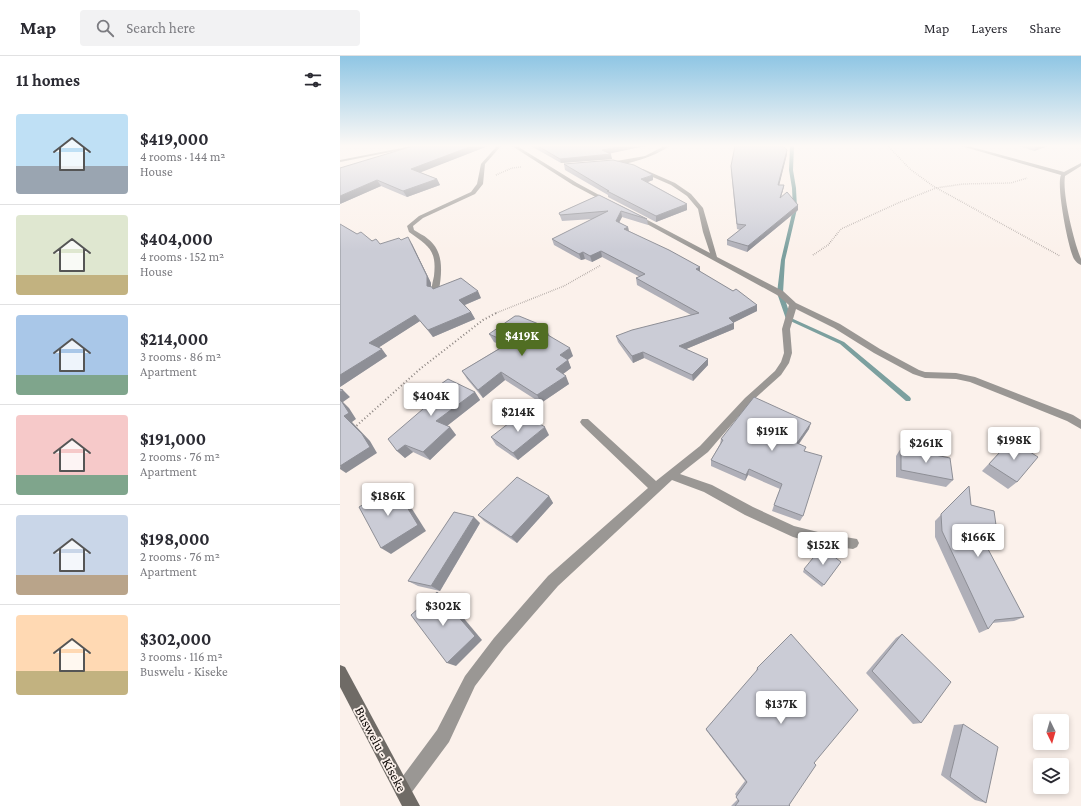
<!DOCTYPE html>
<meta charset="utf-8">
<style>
body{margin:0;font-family:"Crimson Pro",serif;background:#f2f2f3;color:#2b2b33;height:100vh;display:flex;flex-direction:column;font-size:15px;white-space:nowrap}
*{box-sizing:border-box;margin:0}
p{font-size:13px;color:#7c7c81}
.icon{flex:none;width:22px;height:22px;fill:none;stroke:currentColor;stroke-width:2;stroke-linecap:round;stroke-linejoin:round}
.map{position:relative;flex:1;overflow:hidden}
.details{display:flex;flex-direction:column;background:#fff;width:340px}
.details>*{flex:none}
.needle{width:26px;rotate:175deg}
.buttons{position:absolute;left:693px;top:658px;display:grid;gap:8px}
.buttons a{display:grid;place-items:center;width:36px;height:36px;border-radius:4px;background:#fff;box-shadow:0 2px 6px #0003;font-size:20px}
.price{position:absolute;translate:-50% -34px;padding:0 9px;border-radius:4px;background:#fff;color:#222;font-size:13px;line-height:26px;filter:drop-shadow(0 1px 2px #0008)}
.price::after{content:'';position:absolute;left:50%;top:24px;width:12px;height:9px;margin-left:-6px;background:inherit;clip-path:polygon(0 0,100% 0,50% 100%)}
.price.current{background:#516e23;color:#fff}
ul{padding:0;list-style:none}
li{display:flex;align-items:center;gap:12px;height:100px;padding:0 16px}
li+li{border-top:1px solid #e1e1e2}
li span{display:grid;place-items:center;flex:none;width:112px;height:80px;border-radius:4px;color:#555}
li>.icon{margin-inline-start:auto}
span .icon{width:48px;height:48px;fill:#fffc;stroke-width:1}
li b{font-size:17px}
h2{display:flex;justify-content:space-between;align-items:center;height:48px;padding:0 16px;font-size:17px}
header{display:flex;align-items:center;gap:24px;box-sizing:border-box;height:56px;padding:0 20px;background:#fff;border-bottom:1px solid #e1e1e2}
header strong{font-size:19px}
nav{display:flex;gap:22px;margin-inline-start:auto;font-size:14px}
.search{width:280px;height:36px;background:#f2f2f3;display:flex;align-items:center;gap:10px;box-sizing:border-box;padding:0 14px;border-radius:4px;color:#7c7c81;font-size:15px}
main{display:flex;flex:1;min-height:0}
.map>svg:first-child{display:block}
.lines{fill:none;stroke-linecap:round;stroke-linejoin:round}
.stream{fill:#7ca09f;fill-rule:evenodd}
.path-far1{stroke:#8b8480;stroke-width:1.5;stroke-dasharray:0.5 1.5;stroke-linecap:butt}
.path{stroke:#8b8480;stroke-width:2;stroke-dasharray:1 2.5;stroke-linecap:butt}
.street{fill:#9a9794;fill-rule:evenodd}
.secondary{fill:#6f6b66;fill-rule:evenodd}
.wall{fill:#afafb8}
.shaded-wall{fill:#8e8f96}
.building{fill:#cbccd6;stroke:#8e8f96}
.labels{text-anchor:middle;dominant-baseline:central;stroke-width:3.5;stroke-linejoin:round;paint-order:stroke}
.near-street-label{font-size:14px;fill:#100c0a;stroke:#fbf1eb}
</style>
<header>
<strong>Map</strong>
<div class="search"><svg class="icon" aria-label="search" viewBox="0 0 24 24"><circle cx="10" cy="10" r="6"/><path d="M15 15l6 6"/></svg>Search here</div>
<nav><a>Map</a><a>Layers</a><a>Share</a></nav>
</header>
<main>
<section class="details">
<h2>11 homes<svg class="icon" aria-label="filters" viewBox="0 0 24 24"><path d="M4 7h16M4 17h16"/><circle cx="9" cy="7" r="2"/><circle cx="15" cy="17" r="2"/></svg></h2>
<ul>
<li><span style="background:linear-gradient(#bfe0f5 65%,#9aa5b1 0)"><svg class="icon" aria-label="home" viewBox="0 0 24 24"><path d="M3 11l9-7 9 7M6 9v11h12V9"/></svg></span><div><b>$419,000</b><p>4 rooms · 144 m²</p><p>House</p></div></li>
<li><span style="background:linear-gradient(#dfe7d0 75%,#c2b280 0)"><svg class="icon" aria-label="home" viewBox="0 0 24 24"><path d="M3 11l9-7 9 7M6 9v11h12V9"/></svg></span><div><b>$404,000</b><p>4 rooms · 152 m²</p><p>House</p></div></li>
<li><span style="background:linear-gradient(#a9c7e8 75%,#7fa58c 0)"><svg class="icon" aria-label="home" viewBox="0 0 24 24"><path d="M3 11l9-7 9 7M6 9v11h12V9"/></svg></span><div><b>$214,000</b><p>3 rooms · 86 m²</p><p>Apartment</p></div></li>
<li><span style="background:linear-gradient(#f6c9c9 75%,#7fa58c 0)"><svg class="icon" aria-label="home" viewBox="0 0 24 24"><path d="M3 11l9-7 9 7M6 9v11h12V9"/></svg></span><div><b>$191,000</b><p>2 rooms · 76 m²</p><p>Apartment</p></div></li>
<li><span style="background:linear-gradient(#c9d6e8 75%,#b9a48a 0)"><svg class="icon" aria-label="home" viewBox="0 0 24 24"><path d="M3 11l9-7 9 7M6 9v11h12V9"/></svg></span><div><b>$198,000</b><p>2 rooms · 76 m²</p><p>Apartment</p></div></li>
<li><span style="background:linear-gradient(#ffd9b3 70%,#c2b280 0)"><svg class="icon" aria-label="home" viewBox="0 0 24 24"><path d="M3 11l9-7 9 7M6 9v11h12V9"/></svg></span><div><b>$302,000</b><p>3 rooms · 116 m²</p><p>Buswelu - Kiseke</p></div></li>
</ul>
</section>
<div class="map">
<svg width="741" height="750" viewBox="0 0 741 750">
<rect width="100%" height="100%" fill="#fbf1eb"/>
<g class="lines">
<!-- stream -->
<path class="stream" d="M450,90H454L453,114L456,132L457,153L445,204L443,237L451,262L504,286L570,341L571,343L570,345H566L500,288L446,263L437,237L441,204L453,153L452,132L449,114Z"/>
<!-- path-far1 -->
<g class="path-far1">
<path d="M548,90L570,113L593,130L720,200"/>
<path d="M156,119L172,112L181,111"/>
<path d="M473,199L488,189L501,173L558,147L596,132L623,128L671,127L687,122"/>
<path d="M156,257L224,230L261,209"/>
</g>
<!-- path -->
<path class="path" d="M14,372L80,313L143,264L158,256"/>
<!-- street -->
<g class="street">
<path d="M72,90H81L0,106V104Z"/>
<path d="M157,90H161L145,108L143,128L135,138L83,162L73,170L74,174C78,177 84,179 88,183C104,195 102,216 99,234L98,236H92C91,231 93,225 94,220C97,193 88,190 69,176L67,170L79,160L131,136L137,128L141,108Z"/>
<path d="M172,90H177L237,127L272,146L267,147L233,129Z"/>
<path d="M324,90H329C319,99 277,114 265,107L305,100Z"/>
<path d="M621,90H628L724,116L741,107V110L725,120C722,138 734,186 741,203V209C738,208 736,206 734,203C728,192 716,129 721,119Z"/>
<path d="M299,113H303L335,127L351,138L363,152L377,201L443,235L456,247L500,268L540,293L579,314L585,316L616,317L635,321L733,359L741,364V373L727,365L630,326L616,323L585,322L573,318L534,297L494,272L456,253L450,273L452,297L449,307L441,319L411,346L368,396L340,418L372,429L413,451L454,470L482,477L517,483L519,487L517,491L513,493L482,489L453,481L405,459L364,436L332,424L218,530L164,592L135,630L109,686L69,740L63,742L57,740L55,734L57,728L97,674L125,620L154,582L208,520L308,432L242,369L240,366L242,363H248L316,425L360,390L405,342L435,315L441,306L444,297L442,273L449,249L437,239L294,161V159H298L370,197L363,176L358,153L347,140L331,129L299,115Z"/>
</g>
<!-- secondary -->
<path class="secondary" d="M0,609L5,611L80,750H62L0,631Z"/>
</g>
<!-- wall -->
<g class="wall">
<path d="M73,90H148L80,116L97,123L100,129L67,141L41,130L0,148Z"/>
<path d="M191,90H305L269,97L272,103L221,107Z"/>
<path d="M679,90H708L694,95Z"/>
<path d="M447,98L439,129H444L443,134L441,141L458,149V154L407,196L387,189V184L400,174L397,173L391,114V110Z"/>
<path d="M224,108L313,124L308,126L347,148V154L316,166L268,141V139L225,114Z"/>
<path d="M259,139L307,163L308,169L282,161L279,166L288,171L289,175L360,211V216L417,249V255L394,266V273L346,293L368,309L353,325L304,302L293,307L278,286L276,280L351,259L297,229L296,222L300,221L262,201L252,206L245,203L241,204L214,189L212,183L253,163L222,165L219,157Z"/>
<path d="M0,168L17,178L40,188L61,184L72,188L91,227V231L93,233L141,242L125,249L131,256L135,263L93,281L80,265L39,291L47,300L0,331Z"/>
<path d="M149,278L209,279L233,300L228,304L231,312L223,318L229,328L201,347L165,324L143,342L127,323L122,315L163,290L154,286Z"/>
<path d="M135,336L140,344L107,370L110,371L116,379L90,404L73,396L65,402L57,395L87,349L81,342Z"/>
<path d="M469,373L459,388L465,395L463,460L460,465L432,455L434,449L440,433L408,419L405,425L371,410V404L380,388L381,383Z"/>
<path d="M209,379L178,404L156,389L151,381Z"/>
<path d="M671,384L677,426L668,433L642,415Z"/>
<path d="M561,392L613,424L606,431L556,421V400Z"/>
<path d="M629,430L631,449L658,483L650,489L645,488L684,561L674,565L652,567L648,573L639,577L595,481V465Z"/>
<path d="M209,440L213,447L177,487L144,465L138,459Z"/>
<path d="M140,467L100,535L78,530L68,525Z"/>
<path d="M501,506L482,531L463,516L464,513Z"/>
<path d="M562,578L581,667L573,668L526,617L556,582Z"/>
<path d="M417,612L474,707L449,749L450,750H391L398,743L395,738L405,725L366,674V673L416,616V615Z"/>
<path d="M623,668L646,747L635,744L601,719L614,669Z"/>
</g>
<!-- shaded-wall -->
<g class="shaded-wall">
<path d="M132,90H148L74,119L71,113Z"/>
<path d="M283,90H305L263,99L262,94Z"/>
<path d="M700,90H708L694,95L696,91Z"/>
<path d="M447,94V98L438,134V129Z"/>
<path d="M271,98L272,103L221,107L220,103Z"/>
<path d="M313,119V124L302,128L301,123Z"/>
<path d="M97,123L100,129L67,141L63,135Z"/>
<path d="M37,124L41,130L0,148V140Z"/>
<path d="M444,129L443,134L439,147L440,142Z"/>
<path d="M347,148V154L316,166V160Z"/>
<path d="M458,149V154L407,196L408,190Z"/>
<path d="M281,155L282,161L277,171L276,165Z"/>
<path d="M288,171L289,177L284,173Z"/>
<path d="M68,181L72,188L91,227V237L87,230Z"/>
<path d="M261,195L262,201L252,206L250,200Z"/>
<path d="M243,196L245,203L241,204L239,198Z"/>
<path d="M360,211V218L356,213Z"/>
<path d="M138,235L141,242L122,250L119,244Z"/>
<path d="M417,249V255L389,269V262Z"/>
<path d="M131,256L135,263L93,281L88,274Z"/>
<path d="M75,259L80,265L35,294L29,287Z"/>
<path d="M394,267V273L339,296V290Z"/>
<path d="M206,271L209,279L204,283L201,275Z"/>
<path d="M230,292L233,300L223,307L220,299Z"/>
<path d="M42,293L47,300L0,331V319Z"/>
<path d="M303,296L304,302L293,307L292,300Z"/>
<path d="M368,303V309L353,325L352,319Z"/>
<path d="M228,304L231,312L219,321L216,313Z"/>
<path d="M161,316L165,324L143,342L138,334Z"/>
<path d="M226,320L229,328L201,347L197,339Z"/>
<path d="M3,334L10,341L3,346L9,352L16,363L12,366L30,385L37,397L6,417L0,413L4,360L0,346V336Z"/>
<path d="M135,336L140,344L103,373L96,365Z"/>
<path d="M471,367L469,373L455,393L457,387Z"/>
<path d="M110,371L116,379L90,404L83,396Z"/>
<path d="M205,371L209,379L178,404L173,397Z"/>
<path d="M65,389L73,396L65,402L57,395Z"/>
<path d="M409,413L408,419L405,425L406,419Z"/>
<path d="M54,430L62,437L86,475L51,498L41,492Z"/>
<path d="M209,440L213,447L177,487L171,481Z"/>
<path d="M134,461L140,467L100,535L91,530Z"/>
<path d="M97,536L106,541L142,584L116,610L107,607Z"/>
</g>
<!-- building -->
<g class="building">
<path d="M73,90H132L71,113L97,123L63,135L37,124L0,140V112Z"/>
<path d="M198,90H283L262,94L271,98L220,103Z"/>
<path d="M395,90H443L447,94L438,129H444L440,142L447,136L458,149L408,190L387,184L406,169L397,168L391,110Z"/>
<path d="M273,104L294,109L313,119L301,123L347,148L316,160L267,135H269L224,108Z"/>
<path d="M259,139L307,163L281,155L276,165L288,171L284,173L329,194L360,211L356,213L393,235L396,233L417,249L389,262L394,267L339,290L368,303L352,319L303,296L292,300L276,280L292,274L359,257L296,222L305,218L261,195L250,200L243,196L239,198L212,183L268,155L220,159L219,157Z"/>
<path d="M0,168L17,178L21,176L32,185L36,183L40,188L59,182L61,184L68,181L87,220V230L92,231L93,233L121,222L138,235L119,244L131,256L88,274L75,259L29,287L42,293L0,319Z"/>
<path d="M175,260H179L206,271L201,275L230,292L220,299L228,304L216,313L226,320L197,339L161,316L138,334L122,315L169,287L149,278Z"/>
<path d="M108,323L135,336L96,365L110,371L83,396L65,389L57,395L48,383L90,347L81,342Z"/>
<path d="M0,333L3,334L0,336Z"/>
<path d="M414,341L471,367L457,387L466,391L464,395L482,400L463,460L434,449L442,428L409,413L406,419L371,404L383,384L381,383Z"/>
<path d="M0,344L2,346L9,357L4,360L22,378L30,391L0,410Z"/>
<path d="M182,357L205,371L173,397L151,381Z"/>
<path d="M671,384L698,401L677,426L649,408Z"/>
<path d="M561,392L610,402L613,424L561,414Z"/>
<path d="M177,421L209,440L171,481L138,459Z"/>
<path d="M54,430L78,469L41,492L19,451Z"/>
<path d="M629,430L631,449L654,455L658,483L640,478L684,561L655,564L648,573L602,475L601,458Z"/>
<path d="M114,456L134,461L91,530L68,525Z"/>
<path d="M482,491L501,506L484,529L464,513Z"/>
<path d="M97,536L135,580L107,607L71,559Z"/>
<path d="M451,578L518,654L474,707L476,709L449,749L450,750H395L399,745L396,741L407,726L366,673L418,613L417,612Z"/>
<path d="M562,578L611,626L581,667L532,615Z"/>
<path d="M623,668L658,691L646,747L610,721Z"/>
</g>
<!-- sky -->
<linearGradient id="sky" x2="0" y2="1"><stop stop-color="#8fc6e4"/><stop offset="0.46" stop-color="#fdf9f6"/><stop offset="1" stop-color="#fdf9f6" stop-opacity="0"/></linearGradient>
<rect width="741" height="195" fill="url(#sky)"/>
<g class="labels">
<!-- near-street labels -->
<g class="near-street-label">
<text transform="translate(41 693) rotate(62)">Buswelu - Kiseke</text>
</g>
</g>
</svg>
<div class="buttons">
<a><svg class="needle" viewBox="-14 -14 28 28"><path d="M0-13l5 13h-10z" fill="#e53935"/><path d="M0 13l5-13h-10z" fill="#7c7c81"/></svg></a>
<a><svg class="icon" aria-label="layers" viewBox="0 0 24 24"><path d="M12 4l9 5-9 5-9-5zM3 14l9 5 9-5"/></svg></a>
</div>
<b class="price current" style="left:182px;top:301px">$419K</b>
<b class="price" style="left:91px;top:361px">$404K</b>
<b class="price" style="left:178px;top:377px">$214K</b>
<b class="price" style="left:432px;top:396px">$191K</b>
<b class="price" style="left:674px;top:405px">$198K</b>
<b class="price" style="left:586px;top:408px">$261K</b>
<b class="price" style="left:48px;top:461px">$186K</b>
<b class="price" style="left:638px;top:502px">$166K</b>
<b class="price" style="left:483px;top:510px">$152K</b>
<b class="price" style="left:103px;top:571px">$302K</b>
<b class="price" style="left:441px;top:669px">$137K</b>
</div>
</main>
